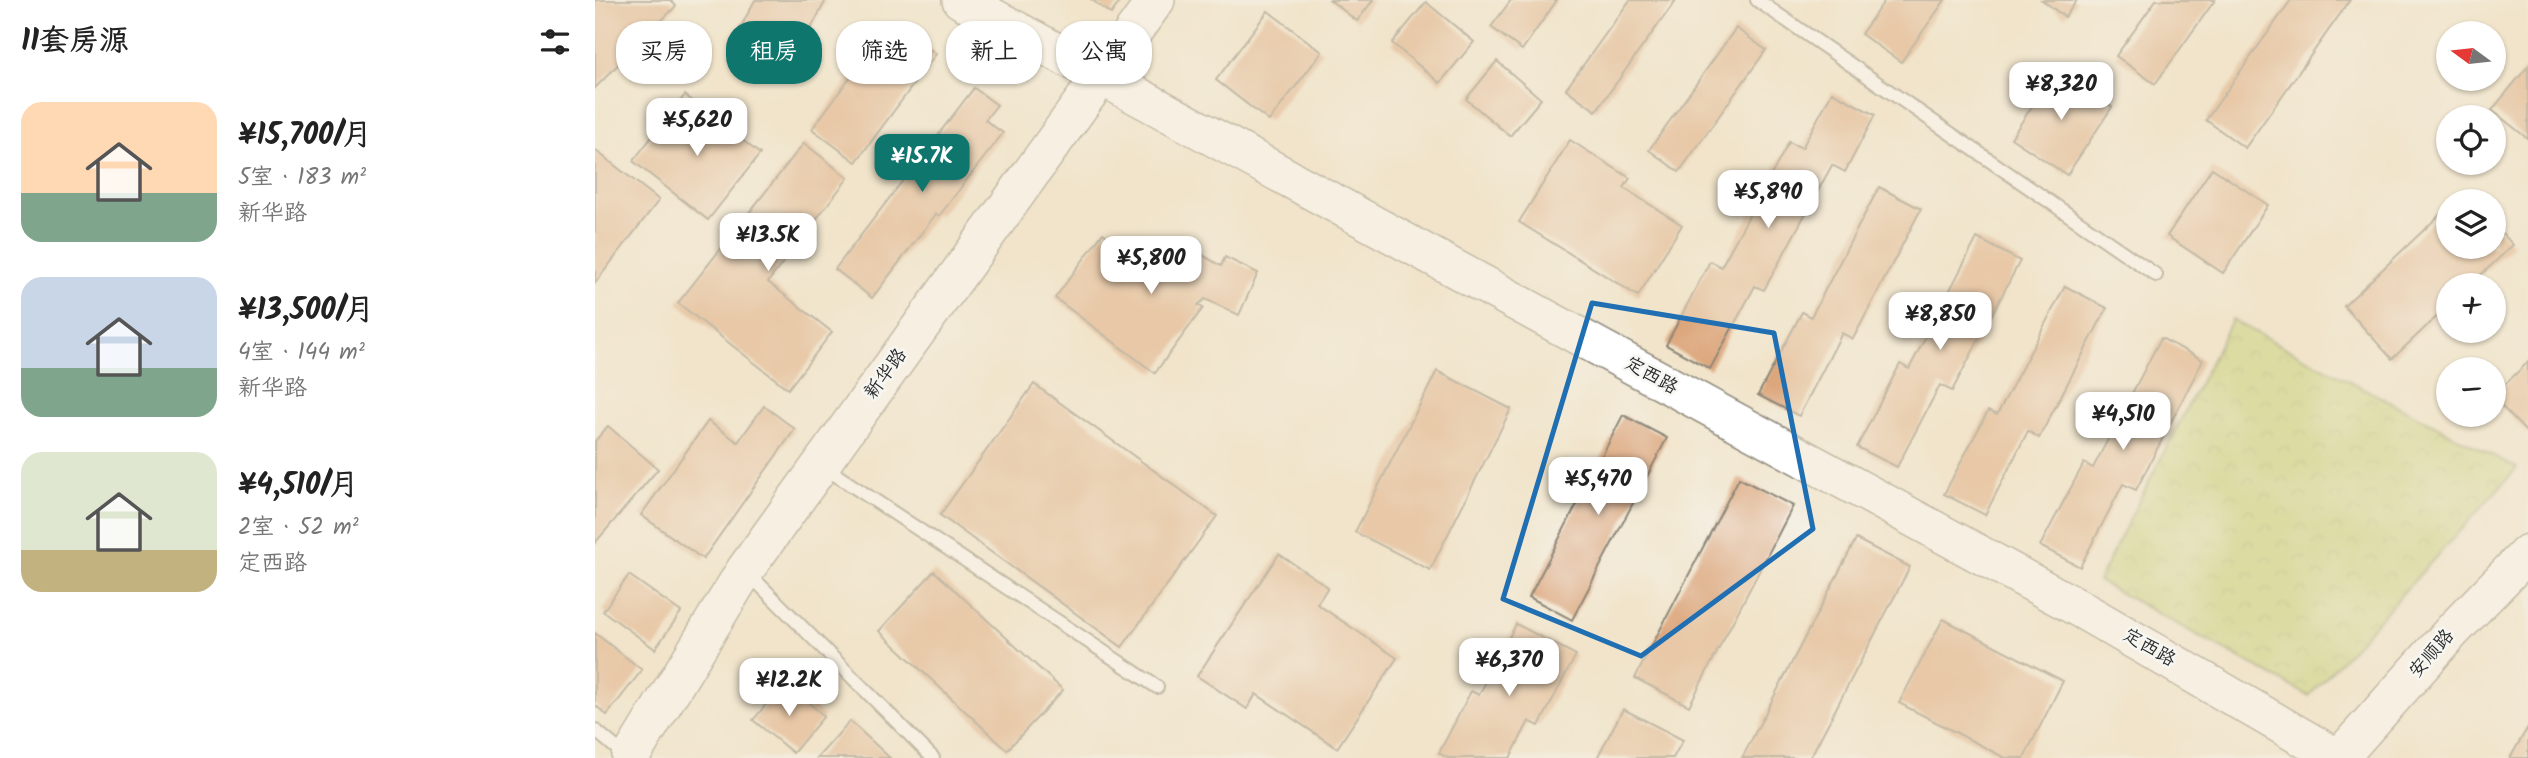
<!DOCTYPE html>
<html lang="zh">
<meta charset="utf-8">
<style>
body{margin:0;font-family:Kalam,"LXGW WenKai TC",sans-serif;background:#f2f2f2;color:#222;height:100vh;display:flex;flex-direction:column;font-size:26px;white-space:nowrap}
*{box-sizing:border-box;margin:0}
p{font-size:23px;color:#767676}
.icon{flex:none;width:38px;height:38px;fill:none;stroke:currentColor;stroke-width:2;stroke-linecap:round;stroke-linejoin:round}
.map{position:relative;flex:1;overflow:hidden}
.sheet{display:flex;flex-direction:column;background:#fff;width:595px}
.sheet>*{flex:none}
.top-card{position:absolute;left:21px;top:21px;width:665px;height:63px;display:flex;gap:14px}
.needle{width:46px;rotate:285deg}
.fabs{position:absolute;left:1841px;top:21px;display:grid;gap:14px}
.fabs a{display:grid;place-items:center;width:70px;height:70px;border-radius:50%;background:#fff;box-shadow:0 2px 5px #0004;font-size:35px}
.price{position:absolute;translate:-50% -60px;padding:0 16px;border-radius:14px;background:#fff;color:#222;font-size:23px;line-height:46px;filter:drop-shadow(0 2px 4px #0008)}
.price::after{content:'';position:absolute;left:50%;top:42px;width:21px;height:16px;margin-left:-10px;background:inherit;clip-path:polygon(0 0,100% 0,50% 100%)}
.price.on{background:#0f766e;color:#fff}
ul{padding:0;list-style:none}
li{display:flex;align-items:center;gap:21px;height:175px;padding:0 21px}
li span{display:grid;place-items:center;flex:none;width:196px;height:140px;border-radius:21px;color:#555}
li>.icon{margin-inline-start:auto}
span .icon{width:84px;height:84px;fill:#fffc;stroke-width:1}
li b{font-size:30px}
h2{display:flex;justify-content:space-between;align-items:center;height:84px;padding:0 21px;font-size:30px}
.tag{padding:0 24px;border-radius:28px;background:#fff;box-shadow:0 2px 5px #0004;font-size:24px;line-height:63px}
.tag.on{background:#0f766e;color:#fff}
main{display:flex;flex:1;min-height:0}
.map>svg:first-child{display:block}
.park{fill:url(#park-crowns);stroke:#767e4e;stroke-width:2}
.building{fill:#dda77d}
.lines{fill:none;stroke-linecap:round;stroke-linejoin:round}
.lane-casing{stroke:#8e887a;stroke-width:16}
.secondary-casing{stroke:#8e887a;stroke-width:40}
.lane{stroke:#fff;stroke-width:12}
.secondary{stroke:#fff;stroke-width:37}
.marked{fill:none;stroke:#1f6fb2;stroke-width:5;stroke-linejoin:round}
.labels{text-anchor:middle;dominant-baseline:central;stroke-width:5;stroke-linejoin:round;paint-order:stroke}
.street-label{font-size:19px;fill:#2b2b2b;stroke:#f6f6f2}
</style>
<main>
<section class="sheet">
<h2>11套房源<svg class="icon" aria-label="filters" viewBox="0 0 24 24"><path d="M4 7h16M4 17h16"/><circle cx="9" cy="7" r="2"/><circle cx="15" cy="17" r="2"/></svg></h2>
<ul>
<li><span style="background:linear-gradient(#ffd9b3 65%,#7fa58c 0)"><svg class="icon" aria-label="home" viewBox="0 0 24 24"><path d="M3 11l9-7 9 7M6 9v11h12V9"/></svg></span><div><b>¥15,700/月</b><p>5室 · 183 m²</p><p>新华路</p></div></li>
<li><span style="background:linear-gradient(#c9d6e8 65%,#7fa58c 0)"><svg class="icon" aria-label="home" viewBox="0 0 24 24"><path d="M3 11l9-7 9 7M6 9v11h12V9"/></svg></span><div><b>¥13,500/月</b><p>4室 · 144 m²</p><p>新华路</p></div></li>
<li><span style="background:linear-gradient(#dfe7d0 70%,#c2b280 0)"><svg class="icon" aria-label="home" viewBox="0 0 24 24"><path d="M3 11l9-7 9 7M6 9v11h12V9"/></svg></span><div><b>¥4,510/月</b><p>2室 · 52 m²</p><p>定西路</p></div></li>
</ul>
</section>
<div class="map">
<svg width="1933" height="758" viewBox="0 0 1933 758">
<defs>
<pattern id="park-crowns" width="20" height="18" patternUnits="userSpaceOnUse" patternTransform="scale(1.75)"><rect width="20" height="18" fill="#c2d072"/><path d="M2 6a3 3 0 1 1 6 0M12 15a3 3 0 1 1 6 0" fill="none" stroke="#a7b363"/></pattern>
</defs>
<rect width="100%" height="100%" fill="#f6f6f2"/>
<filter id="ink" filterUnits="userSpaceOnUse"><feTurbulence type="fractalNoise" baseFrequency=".0143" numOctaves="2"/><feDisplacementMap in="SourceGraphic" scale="14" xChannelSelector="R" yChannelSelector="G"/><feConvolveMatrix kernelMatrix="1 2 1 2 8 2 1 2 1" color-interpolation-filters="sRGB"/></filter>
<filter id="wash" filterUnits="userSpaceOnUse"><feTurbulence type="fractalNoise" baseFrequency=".00686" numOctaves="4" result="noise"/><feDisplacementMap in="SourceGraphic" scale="28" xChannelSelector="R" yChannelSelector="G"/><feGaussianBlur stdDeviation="1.57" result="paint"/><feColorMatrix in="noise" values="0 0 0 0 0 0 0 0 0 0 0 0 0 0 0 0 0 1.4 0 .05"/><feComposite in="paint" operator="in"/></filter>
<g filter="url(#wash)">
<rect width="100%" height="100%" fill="#f1e4ca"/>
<!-- park -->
<path class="park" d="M1637,320L1922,468L1714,696L1503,581Z"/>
<g id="blocks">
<!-- building -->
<g class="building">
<path d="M0,0H75L81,6L0,88Z"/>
<path d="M160,0H231L196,67L140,38Z"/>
<path d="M497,0H526L516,14Z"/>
<path d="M735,0H778L762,21Z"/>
<path d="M916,0H962L927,50L896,27Z"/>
<path d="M1035,0H1081L1001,111L971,89Z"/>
<path d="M1290,0H1350L1306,62L1266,34Z"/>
<path d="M1447,0H1482L1470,17Z"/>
<path d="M1561,0H1620L1560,84L1521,56Z"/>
<path d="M1696,0H1755L1650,148L1611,120Z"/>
<path d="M831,2L879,42L845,83L797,43Z"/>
<path d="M673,11L727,52L674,121L621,80Z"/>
<path d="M297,21L341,54L261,162L217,129Z"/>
<path d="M1141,28L1171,50L1084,172L1054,150Z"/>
<path d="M902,61L946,99L915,136L871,99Z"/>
<path d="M1933,66V139L1897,110Z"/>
<path d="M1461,70L1517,107L1472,175L1416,138Z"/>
<path d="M379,88L402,105L390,120L408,133L344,216L341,214L277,298L240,269Z"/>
<path d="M1237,92L1280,115L1250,172L1237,165L1169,290L1160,286L1115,369L1071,345L1115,261L1126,267L1194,142L1207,148Z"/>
<path d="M90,95L165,154L113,220L38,161Z"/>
<path d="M975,140L1035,178L1029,188L1087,225L1043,296L924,222Z"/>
<path d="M209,143L253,178L173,282L237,332L193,389L83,303Z"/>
<path d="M0,150L64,200L0,283Z"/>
<path d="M1617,168L1673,205L1628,273L1572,236Z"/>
<path d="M1284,187L1326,209L1258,339L1247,333L1204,416L1163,395L1207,312L1216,317Z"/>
<path d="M1869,192L1877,201H1859Z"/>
<path d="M1853,207V247H1899V224L1918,245L1875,285H1853V306L1797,359L1749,306Z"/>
<path d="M508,233L561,273L568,259L577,252L588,249L599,250L626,266L630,257L663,273L644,315L610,299L603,305L608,308L560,373L460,298Z"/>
<path d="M1382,238L1425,261L1357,391L1345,385L1302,467L1262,447L1305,364L1314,369Z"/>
<path d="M1470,286L1512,308L1444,438L1433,431L1390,515L1349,494L1393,411L1402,415Z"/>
<path d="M1566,338L1608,360L1541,490L1528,484L1485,567L1445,546L1489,463L1498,468Z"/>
<path d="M1933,362V434L1899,398V395Z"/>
<path d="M842,371L916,409L835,570L760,532Z"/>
<path d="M439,384L622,516L527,647L345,515Z"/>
<path d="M169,406L200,429L108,559L46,515L113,421L143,442Z"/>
<path d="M1028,415L1072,438L977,620L934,597Z"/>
<path d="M13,426L63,469L0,543V441Z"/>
<path d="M1144,478L1198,506L1094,706L1040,678Z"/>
<path d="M1261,539L1315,567L1215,758H1147Z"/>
<path d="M684,554L733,587L722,604L802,658L742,748L661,694L652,709L602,676Z"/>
<path d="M339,571L468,690L412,750L284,631Z"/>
<path d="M34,575L86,612L60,649L8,611Z"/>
<path d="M1348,619L1468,681L1429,758H1410L1304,703Z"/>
<path d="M921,624L981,655L944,726L934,721L915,758H853L844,753L876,691L884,695Z"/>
<path d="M0,633L47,670L12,715L0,705Z"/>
<path d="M190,682L229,716L198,753L158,720Z"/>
<path d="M1028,709L1088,740L1078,758H1002Z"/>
<path d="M255,721L295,758H222Z"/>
<path d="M1933,727V758H1915Z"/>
</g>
</g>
</g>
<g filter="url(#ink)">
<use href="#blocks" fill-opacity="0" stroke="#8e887a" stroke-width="2"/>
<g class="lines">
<!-- lane casing -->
<g class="lane-casing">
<g id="lane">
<path d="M1162,0L1561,275"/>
<path d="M229,467L562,687"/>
<path d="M153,573L338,758"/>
<path d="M0,730L33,758"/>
</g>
</g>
<!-- secondary casing -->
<g class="secondary-casing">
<g id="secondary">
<path d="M366,0L1487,610L1743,758"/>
<path d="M35,758L150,570L561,0"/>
<path d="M1744,758L1859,629L1933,553"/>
</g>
</g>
<!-- lane -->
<use href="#lane" class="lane"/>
<!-- secondary -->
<use href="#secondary" class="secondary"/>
</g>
</g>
<!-- marked area -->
<path d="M0 0H1933V758H0ZM997,303L1179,333L1218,529L1046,656L908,599Z" fill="#f1e4ca" fill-opacity=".55" fill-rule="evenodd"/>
<path class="marked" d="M997,303L1179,333L1218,529L1046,656L908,599Z"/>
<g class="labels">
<!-- street labels -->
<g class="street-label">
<text transform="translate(291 374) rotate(-54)">新华路</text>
<text transform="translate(1056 376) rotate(29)">定西路</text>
<text transform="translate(1554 648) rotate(30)">定西路</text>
<text transform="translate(1837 654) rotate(-49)">安顺路</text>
</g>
</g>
</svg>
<div class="fabs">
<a><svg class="needle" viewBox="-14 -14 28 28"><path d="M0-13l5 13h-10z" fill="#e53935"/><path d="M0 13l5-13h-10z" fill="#767676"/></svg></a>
<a><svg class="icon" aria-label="locate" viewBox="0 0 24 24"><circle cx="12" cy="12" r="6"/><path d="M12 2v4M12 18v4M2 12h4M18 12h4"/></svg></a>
<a><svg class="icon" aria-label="layers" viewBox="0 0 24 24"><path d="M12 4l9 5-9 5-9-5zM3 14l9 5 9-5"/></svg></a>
<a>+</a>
<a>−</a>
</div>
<b class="price" style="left:1466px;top:122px">¥8,320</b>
<b class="price" style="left:102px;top:158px">¥5,620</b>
<b class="price on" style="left:327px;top:194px">¥15.7K</b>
<b class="price" style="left:1173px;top:230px">¥5,890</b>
<b class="price" style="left:173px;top:273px">¥13.5K</b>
<b class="price" style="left:556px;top:296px">¥5,800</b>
<b class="price" style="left:1345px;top:352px">¥8,850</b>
<b class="price" style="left:1528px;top:452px">¥4,510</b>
<b class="price" style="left:1003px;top:517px">¥5,470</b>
<b class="price" style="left:914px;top:698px">¥6,370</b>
<b class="price" style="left:194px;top:718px">¥12.2K</b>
<div class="top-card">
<a class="tag">买房</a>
<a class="tag on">租房</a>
<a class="tag">筛选</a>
<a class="tag">新上</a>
<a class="tag">公寓</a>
</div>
</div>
</main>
